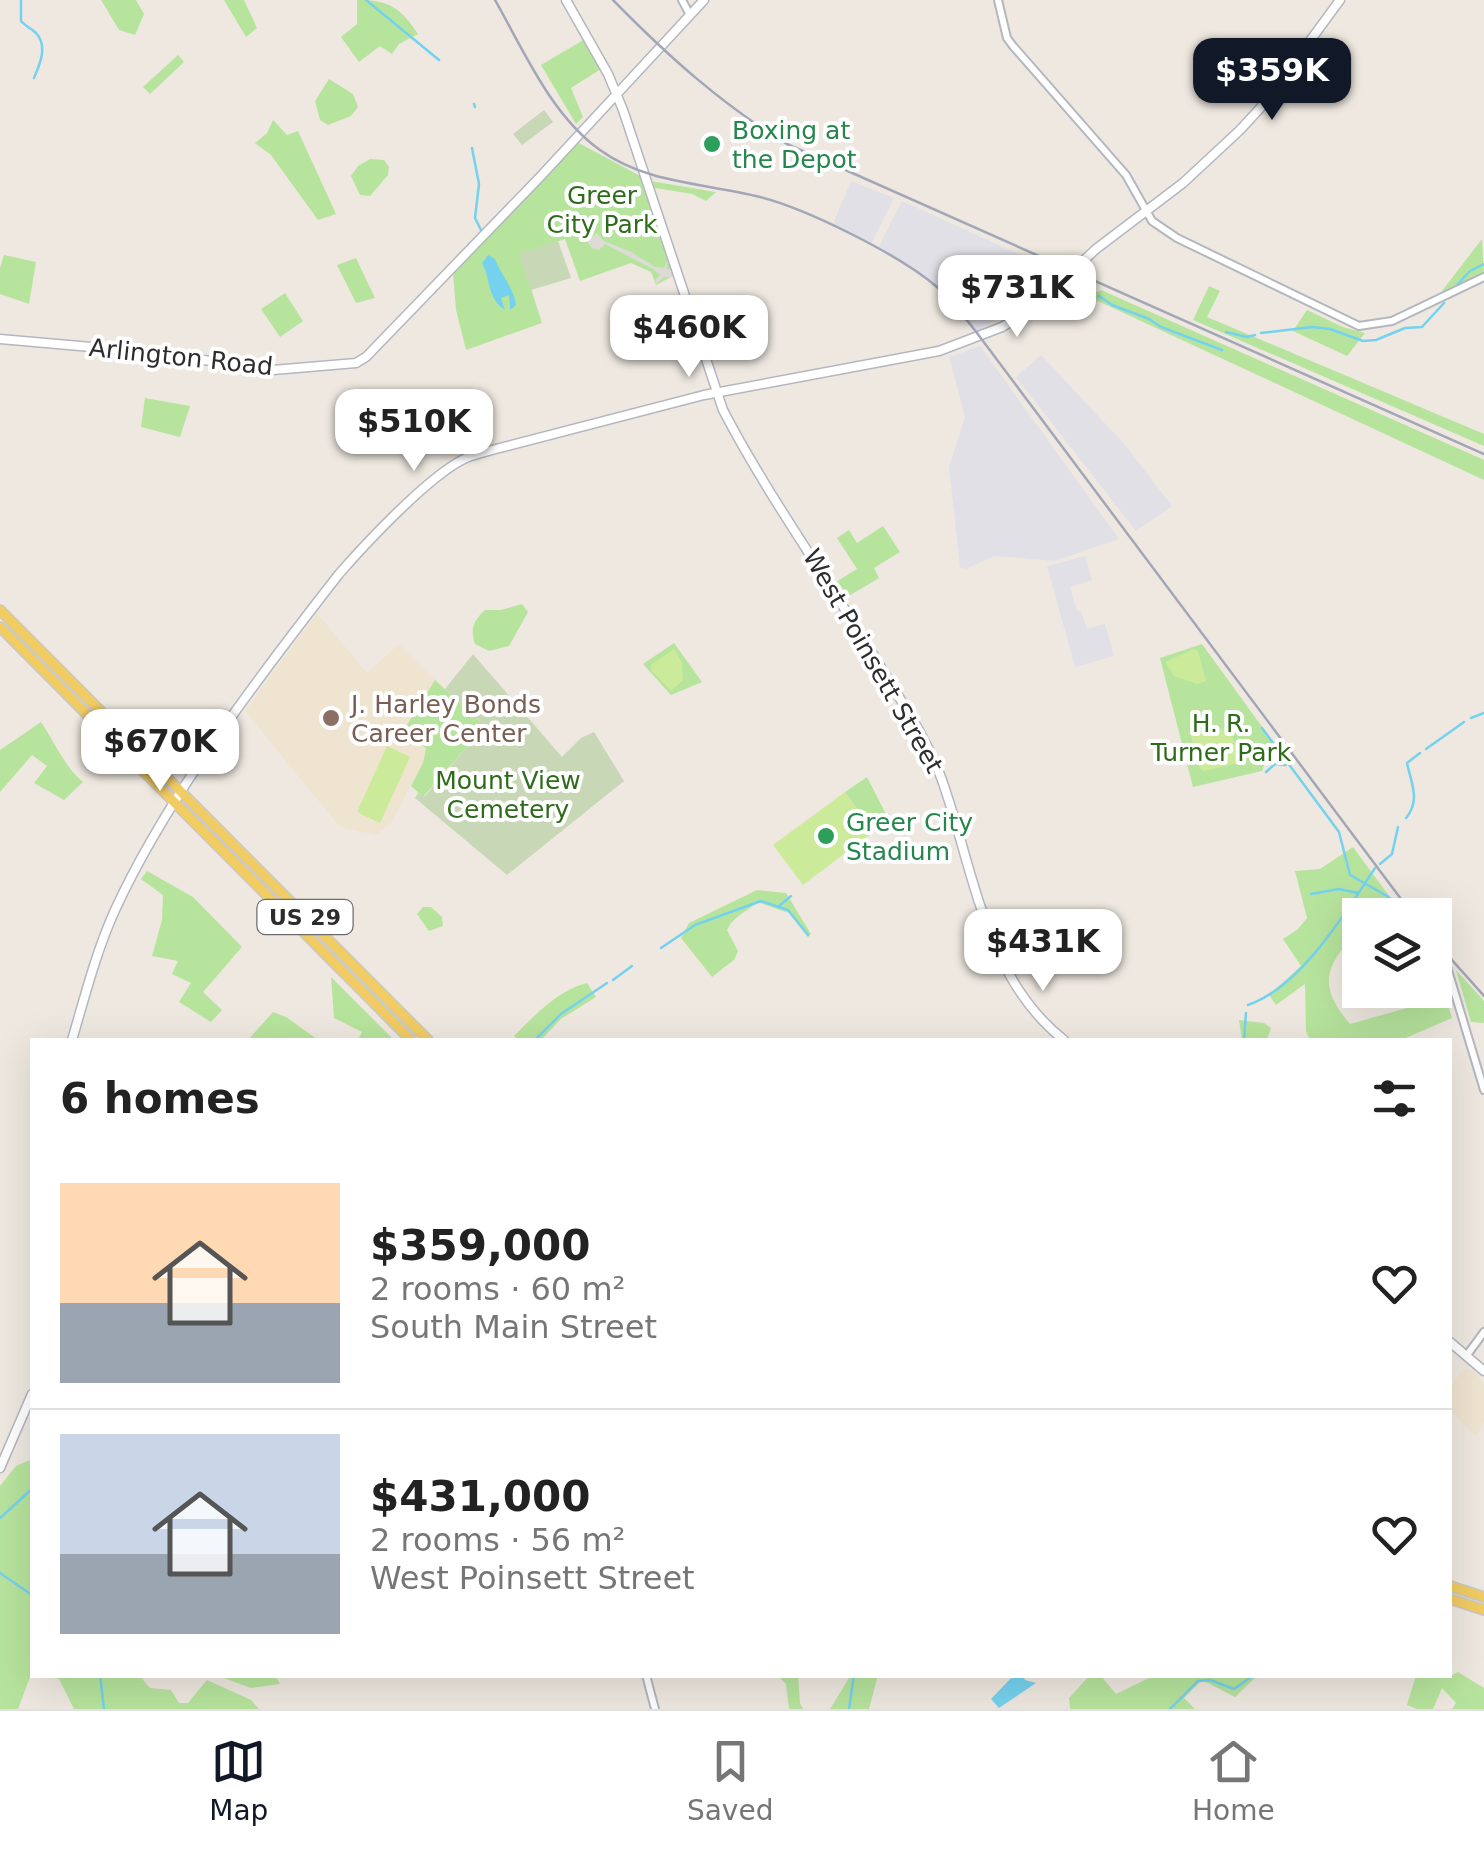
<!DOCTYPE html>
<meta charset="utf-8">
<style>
body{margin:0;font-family:"DejaVu Sans",sans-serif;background:#f2f2f2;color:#222;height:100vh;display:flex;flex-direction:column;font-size:38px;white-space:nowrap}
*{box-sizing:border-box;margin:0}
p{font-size:32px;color:#767676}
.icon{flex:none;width:55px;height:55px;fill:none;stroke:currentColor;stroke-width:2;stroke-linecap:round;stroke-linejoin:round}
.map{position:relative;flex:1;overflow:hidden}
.side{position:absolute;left:30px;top:1038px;width:1422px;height:640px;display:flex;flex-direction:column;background:#fff;border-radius:0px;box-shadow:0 10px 40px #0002}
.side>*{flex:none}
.fabs{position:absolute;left:1342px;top:898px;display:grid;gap:20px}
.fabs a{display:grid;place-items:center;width:110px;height:110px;border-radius:0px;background:#fff;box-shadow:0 10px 40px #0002;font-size:50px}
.price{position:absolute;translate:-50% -85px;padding:0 22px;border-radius:20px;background:#fff;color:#222;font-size:32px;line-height:65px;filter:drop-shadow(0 2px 5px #0008)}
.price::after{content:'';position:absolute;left:50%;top:60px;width:30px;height:22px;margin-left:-15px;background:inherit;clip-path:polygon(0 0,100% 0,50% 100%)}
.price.selected{background:#111827;color:#fff}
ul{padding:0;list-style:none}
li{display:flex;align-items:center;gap:30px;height:250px;padding:0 30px}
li+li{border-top:2px solid #e0e0e0}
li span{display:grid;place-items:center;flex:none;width:280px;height:200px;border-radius:0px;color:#555}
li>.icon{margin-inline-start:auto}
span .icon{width:120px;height:120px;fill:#fffc;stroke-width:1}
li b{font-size:42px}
h2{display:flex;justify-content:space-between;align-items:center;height:120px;padding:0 30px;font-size:42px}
.menu{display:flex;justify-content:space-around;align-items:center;height:140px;border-top:2px solid #e0e0e0;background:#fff;font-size:28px;color:#767676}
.menu a{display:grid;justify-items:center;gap:5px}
.menu .selected{color:#111827}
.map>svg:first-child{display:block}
.industrial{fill:#e2e0e7}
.education{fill:#efe4d0}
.green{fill:#b7e49d}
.cemetery{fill:#c8d8b7}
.pitch{fill:#cbeb9a}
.plaza{fill:#dedbd7}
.water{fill:#75d2ef}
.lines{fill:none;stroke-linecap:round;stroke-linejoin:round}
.stream{stroke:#75d2ef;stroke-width:2.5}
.tertiary-casing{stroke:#b3b7c0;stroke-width:10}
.secondary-casing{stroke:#b3b7c0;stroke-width:11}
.primary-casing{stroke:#c8c8c8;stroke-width:12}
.tertiary{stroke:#fff;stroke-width:6}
.secondary{stroke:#fff;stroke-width:8}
.primary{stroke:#f1cc63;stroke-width:9}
.rail{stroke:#a2a6b7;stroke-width:2.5}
.secondary-bridge-casing{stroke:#b3b7c0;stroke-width:11;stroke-linecap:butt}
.secondary-bridge{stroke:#fff;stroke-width:8}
.leisure-dot{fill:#2e9e5b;stroke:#fff;stroke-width:4}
.education-dot{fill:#8d6e63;stroke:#fff;stroke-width:4}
.labels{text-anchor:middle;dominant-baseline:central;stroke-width:8;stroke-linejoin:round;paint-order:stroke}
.shield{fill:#fff;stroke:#6c6c6c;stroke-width:2.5}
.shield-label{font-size:22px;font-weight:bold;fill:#2d2d2d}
.leisure-label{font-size:25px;fill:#27864d;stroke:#fff;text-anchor:start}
.park-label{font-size:25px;fill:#2e6c1b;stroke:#fff}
.street-label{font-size:25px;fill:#2d2d2d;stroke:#fff}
.education-label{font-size:25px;fill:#785e54;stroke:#fff;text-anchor:start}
</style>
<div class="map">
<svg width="1484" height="1709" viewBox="0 0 1484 1709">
<rect width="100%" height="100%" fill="#eee8e0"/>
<!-- industrial -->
<g class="industrial">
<path d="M851,181L894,198L871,244L833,224Z"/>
<path d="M902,201L1056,271L1023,303L977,331L950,298L925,276L878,248Z"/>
<path d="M980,346L1119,539L1054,561L994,556L966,569L960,567L949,467L965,417L949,357Z"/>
<path d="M1041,355L1125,445L1172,506L1136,531L1016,377Z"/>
<path d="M1085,556L1092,580L1070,587L1077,611H1081L1087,629L1105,624L1114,656L1075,667L1047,566Z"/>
</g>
<!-- education -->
<g class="education">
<path d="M317,613L367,673L399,644L435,680L407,725L426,749L423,763L391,823L376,835L340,827L245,711Z"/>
<path d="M1467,1368L1475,1372L1484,1385V1422L1476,1437L1450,1410V1388L1461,1372Z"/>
</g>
<!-- green -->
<g class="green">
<path d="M101,0H136L144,14L135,35L119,30Z"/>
<path d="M224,0H244L257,28L246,37Z"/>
<path d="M357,0C389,0 400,7 418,34L399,44L392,54L380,46L359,62L341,37L357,24Z"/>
<path d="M585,39L601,69L571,88L583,117L576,124L541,65Z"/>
<path d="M178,55L184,62L150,94L143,87Z"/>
<path d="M329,79L353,94L358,107L351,116L328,125L320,120L315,101Z"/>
<path d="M273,120L287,135L298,131L336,214L318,220L271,155L255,143L267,133Z"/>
<path d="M577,142L642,177L673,276L656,285L651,272L631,263L580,281L565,239L520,254L542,323L466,350L456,310L453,272Z"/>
<path d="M370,159L384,160L389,167L388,175L370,196L360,195L351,176L358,166Z"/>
<path d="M650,181L716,192L706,201L692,194L655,188Z"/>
<path d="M1482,239L1484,274L1451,290L1442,291Z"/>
<path d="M4,255L36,262L29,304L0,294V268Z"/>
<path d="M356,258L375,298L356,303L337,265Z"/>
<path d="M1209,286L1220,291L1207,317L1484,434V446L1193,320Z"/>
<path d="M1101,290L1484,460V480L1087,296Z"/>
<path d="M285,293L303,321L280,337L261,309Z"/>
<path d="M1307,310L1343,327L1365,333L1347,356L1293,331Z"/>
<path d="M145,398L190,406L180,437L141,427Z"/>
<path d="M883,526L900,552L874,568L879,578L847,597L836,582L857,569L837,538L849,530L857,543Z"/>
<path d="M522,604L528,612L509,646L489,651L475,644C470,629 473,621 485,610H501Z"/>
<path d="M674,643L702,682L671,695L643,664Z"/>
<path d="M1202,644L1273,742L1262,771L1193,787L1160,658Z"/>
<path d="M435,680L479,721L480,732L423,797L411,786L423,763L426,749L407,725Z"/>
<path d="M41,722C55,743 64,766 83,782L64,800L34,783L47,766L32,755L0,792V750Z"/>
<path d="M867,777L889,820L873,832L845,792Z"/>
<path d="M1353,847L1403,915H1360V929C1326,965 1316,984 1350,1024L1446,997L1452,1018L1401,1040H1310L1306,1031L1305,984L1276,1005L1269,995L1301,966L1283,939L1298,929L1307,918L1295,871L1320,869Z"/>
<path d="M147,871L193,897L242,947L203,992L222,1010L211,1022L179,1002L191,983L172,974L178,961L152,956L162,920L163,895L141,879Z"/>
<path d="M757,890L786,893L811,934L808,937L789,913L757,902C747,912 733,916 727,930L738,951L734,960L712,977L681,938L689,923Z"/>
<path d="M423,907H431L442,917L443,926L429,931L417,914Z"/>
<path d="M1456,970L1484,1001V1023L1471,1022Z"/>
<path d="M331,977L391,1037V1040H358L362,1032L334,1018Z"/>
<path d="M587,983L596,997L561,1019L541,1040H518L514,1036C535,1015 558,990 587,983Z"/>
<path d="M273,1012L286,1017L317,1039L248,1040Z"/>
<path d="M1239,1020L1264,1023L1271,1028L1267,1040H1242Z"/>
<path d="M32,1459V1672L18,1709H0V1486L16,1466Z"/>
<path d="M1458,1672L1484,1688V1709H1452L1456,1703L1442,1688L1433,1709H1417L1407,1705L1416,1675L1450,1676Z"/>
<path d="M44,1675H139L150,1688L171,1690L179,1703H188L207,1680L251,1700L259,1709H74L59,1679Z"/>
<path d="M216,1675H275L280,1684L251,1688Z"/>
<path d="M777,1675H798L800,1703L803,1709H789L786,1684Z"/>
<path d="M851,1675H878L869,1709H830Z"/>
<path d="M1090,1675H1100L1116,1694L1155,1675L1256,1677L1235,1697L1202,1680L1184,1698L1195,1709H1070L1069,1698Z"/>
</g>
<!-- cemetery -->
<g class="cemetery">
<path d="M544,110L553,122L522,145L513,134Z"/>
<path d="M558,241L571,278L531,290L519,254Z"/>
<path d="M473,654L562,757L581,738L594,732L624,781L507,875L415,798L418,793L424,797L480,732L479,721L445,689Z"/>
</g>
<!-- pitch -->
<g class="pitch">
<path d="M674,649L682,663L683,680L671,691L651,670V665Z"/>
<path d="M1194,649L1198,651L1206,681L1197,684L1174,676L1165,662Z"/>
<path d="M1207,726C1230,728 1237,740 1242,762L1204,771L1200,769L1190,732Z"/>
<path d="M387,746L410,757L380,823L357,812Z"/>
<path d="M845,792L873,832L803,885L773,845Z"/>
</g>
<!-- plaza -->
<path class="plaza" d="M597,233L604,241L631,252L655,267L664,268L668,260L667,269L671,270L672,277H664L656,284L655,280L660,275L653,269L605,244L599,250L592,248L587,241Z"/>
<!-- water -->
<g class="water">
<path d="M488,255L495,259C500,273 515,290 516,305L510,310L509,295L501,298L505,310C487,298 491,280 482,263Z"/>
<path d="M1014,1675H1023L1025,1680L1036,1683L999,1708L991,1699Z"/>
</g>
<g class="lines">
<!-- stream -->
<g class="stream">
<path d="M21,0V21C25,26 31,28 36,33C48,46 40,64 34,78"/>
<path d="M366,0L439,60"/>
<path d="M474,104L475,107"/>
<path d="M472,148L479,184L475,218L481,230"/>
<path d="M1457,285L1470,271L1484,264"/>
<path d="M1099,296L1112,305L1149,319L1161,327L1222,350"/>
<path d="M1226,332L1247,337L1255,335"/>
<path d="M1261,333L1312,327L1330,329L1363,341L1376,340L1405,328L1422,327L1444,303"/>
<path d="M1471,718L1484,713"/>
<path d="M1262,728L1339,832L1350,875L1387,896L1410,915"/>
<path d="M1426,749L1464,722"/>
<path d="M1266,772L1275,764L1286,765"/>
<path d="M1406,818C1421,800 1411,783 1407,763L1420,753"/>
<path d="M1380,864L1392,854L1398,827"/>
<path d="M1311,894L1339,889L1358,893"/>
<path d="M778,907L791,896"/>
<path d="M661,948L695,925L761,901L788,910L808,935"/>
<path d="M613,980L632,966"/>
<path d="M1248,1005C1301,987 1345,913 1375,868"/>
<path d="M535,1040L561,1014L607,983"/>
<path d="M1244,1040L1246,1013"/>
<path d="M0,1518L32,1489"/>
<path d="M0,1573L32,1595"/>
<path d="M100,1675L104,1709"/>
<path d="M849,1709L854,1675"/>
<path d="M1170,1709L1198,1681L1210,1680L1234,1689L1254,1675"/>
</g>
<!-- tertiary casing -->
<g class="tertiary-casing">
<g id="tertiary">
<path d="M682,0L690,15"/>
<path d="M998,0L1007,38L1013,46L1126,175L1152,221L1177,238L1359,326L1392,321L1484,277"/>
<path d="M1441,947L1484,1090"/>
<path d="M1467,1355L1484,1332"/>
<path d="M646,1675L655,1709"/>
</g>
</g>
<!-- secondary casing -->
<g class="secondary-casing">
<g id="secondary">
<path d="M566,0L608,74L623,110L723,410C771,502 834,587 886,676C907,710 930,745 943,783C974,872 986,979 1064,1040"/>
<path d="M1096,249L1183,183L1240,130L1263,105L1340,0"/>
<path d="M0,339L148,352L273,370L356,363L366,357L539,178L704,0"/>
<path d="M72,1040C85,996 96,952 115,910C168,795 261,674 339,574C366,543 426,479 462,460C471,455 482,453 492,450L704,395L939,351L1002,327L1025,313L1055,287"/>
<path d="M1450,1342L1484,1371"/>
<path d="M0,1468L32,1394"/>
</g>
</g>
<!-- primary casing -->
<g class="primary-casing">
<g id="primary">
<path d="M0,610L428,1040"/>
<path d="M0,627L411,1040"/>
<path d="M1450,1586L1484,1597"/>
<path d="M1450,1599L1484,1610"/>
</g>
</g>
<!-- tertiary -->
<use href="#tertiary" class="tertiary"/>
<!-- secondary -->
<use href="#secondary" class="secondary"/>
<!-- primary -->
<use href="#primary" class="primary"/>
<!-- rail -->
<g class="rail">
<path d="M495,0C524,51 551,115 600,150C647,184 705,183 760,197C807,209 900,255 937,287C952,300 964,317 977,333L1413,915"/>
<path d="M613,0C667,55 721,104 787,144L1484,454"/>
<path d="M1435,941L1484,996"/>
</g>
<!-- secondary-bridge casing -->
<g class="secondary-bridge-casing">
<path id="secondary-bridge" d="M1055,287L1096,249"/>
</g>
<!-- secondary-bridge -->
<use href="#secondary-bridge" class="secondary-bridge"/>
</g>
<!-- markers -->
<g class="leisure-dot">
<circle cx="712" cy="144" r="10"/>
<circle cx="826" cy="836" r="10"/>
</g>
<circle class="education-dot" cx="331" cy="718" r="10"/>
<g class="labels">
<!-- shield labels -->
<rect class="shield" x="257.5" y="900" width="95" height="34" rx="8"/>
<g class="shield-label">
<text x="305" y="917">US 29</text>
</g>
<!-- leisure labels -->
<g class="leisure-label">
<text x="732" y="130">Boxing at<tspan x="732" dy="29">the Depot</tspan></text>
<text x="846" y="822">Greer City<tspan x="846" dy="29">Stadium</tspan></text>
</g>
<!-- park labels -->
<g class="park-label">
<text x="602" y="195">Greer<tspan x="602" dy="29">City Park</tspan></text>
<text x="1221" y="723">H. R.<tspan x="1221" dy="29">Turner Park</tspan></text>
<text x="508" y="780">Mount View<tspan x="508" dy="29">Cemetery</tspan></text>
</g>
<!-- street labels -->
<g class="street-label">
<text transform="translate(181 357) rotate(6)">Arlington Road</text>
<text transform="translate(873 661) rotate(60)">West Poinsett Street</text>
</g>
<!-- education labels -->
<g class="education-label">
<text x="351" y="704">J. Harley Bonds<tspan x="351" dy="29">Career Center</tspan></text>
</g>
</g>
</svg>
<div class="fabs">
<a><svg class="icon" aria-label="layers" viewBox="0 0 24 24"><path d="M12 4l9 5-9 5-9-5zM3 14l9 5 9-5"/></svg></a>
</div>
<b class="price selected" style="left:1272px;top:123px">$359K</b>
<b class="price" style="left:1017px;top:340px">$731K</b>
<b class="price" style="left:689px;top:380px">$460K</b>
<b class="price" style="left:414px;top:474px">$510K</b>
<b class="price" style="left:160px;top:794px">$670K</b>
<b class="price" style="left:1043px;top:994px">$431K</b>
<section class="side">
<h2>6 homes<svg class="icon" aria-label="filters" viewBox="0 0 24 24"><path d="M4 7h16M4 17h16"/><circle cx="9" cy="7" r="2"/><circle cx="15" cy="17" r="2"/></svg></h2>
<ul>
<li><span style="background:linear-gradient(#ffd9b3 60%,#9aa5b1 0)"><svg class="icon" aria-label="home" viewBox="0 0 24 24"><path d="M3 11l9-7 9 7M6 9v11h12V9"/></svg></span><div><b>$359,000</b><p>2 rooms · 60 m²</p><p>South Main Street</p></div><svg class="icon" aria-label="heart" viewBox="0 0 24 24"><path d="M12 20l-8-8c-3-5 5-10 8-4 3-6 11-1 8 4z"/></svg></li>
<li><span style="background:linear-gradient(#c9d6e8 60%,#9aa5b1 0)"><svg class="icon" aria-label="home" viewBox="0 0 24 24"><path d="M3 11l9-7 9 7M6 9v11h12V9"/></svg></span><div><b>$431,000</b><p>2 rooms · 56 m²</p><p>West Poinsett Street</p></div><svg class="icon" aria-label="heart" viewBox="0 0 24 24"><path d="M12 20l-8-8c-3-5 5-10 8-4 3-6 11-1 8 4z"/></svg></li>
</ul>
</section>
</div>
<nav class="menu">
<a class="selected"><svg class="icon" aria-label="map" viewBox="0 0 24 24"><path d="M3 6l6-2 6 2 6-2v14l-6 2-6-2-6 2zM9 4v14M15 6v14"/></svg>Map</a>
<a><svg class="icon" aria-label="saved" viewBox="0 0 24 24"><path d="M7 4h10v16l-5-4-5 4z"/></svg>Saved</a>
<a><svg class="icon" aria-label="home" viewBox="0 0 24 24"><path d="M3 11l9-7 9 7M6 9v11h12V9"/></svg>Home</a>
</nav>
